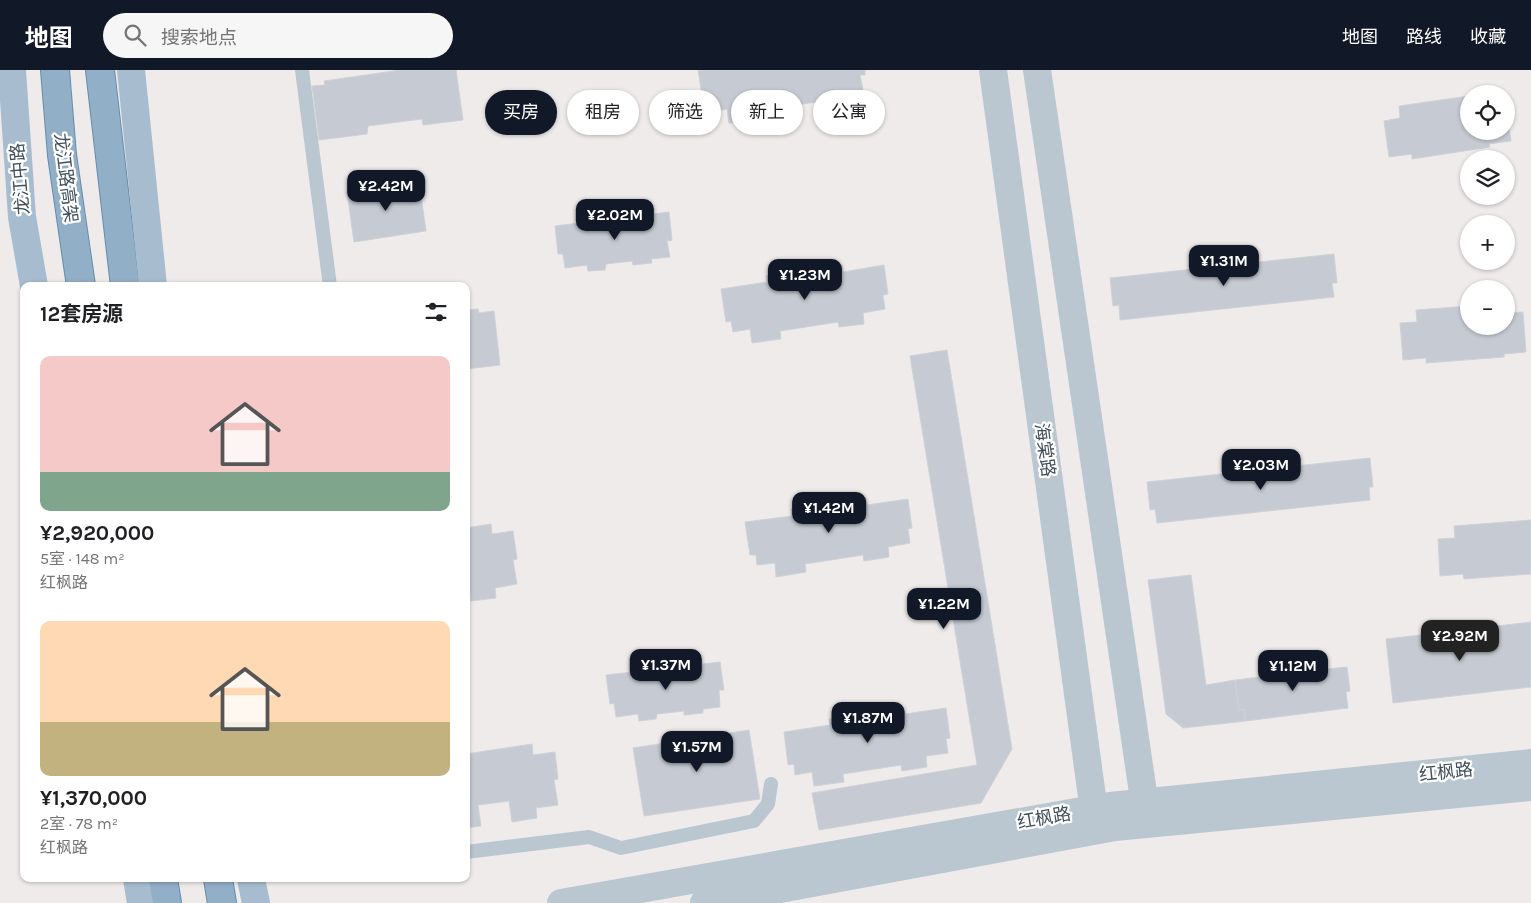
<!DOCTYPE html>
<html lang="zh">
<meta charset="utf-8">
<style>
body{margin:0;font-family:Karla,"Noto Sans SC",sans-serif;background:#f6f6f6;color:#202124;height:100vh;display:flex;flex-direction:column;font-size:19px;white-space:nowrap}
*{box-sizing:border-box;margin:0}
p{font-size:16px;color:#757577}
.icon{flex:none;width:28px;height:28px;fill:none;stroke:currentColor;stroke-width:2;stroke-linecap:round;stroke-linejoin:round}
.map{position:relative;flex:1;overflow:hidden}
.panel{position:absolute;left:20px;top:212px;width:450px;height:600px;display:flex;flex-direction:column;background:#fff;border-radius:10px;box-shadow:0 1px 4px #0004}
.panel>*{flex:none}
.hud{position:absolute;left:485px;top:20px;width:475px;height:45px;display:flex;gap:10px}
.controls{position:absolute;left:1460px;top:15px;display:grid;gap:10px}
.controls a{display:grid;place-items:center;width:55px;height:55px;border-radius:50%;background:#fff;box-shadow:0 1px 4px #0004;font-size:25px}
.price{position:absolute;translate:-50% -42px;padding:0 11px;border-radius:10px;background:#111827;color:#fff;font-size:16px;line-height:32px;filter:drop-shadow(0 1px 2px #0008)}
.price::after{content:'';position:absolute;left:50%;top:30px;width:15px;height:11px;margin-left:-8px;background:inherit;clip-path:polygon(0 0,100% 0,50% 100%)}
.price.selected{background:#222;color:#fff}
ul{padding:0;list-style:none}
li{display:grid;align-content:center;gap:10px;height:265px;padding:0 20px}
li span{display:grid;place-items:center;height:155px;border-radius:10px;color:#555}
li>.icon{margin-inline-start:auto}
span .icon{width:90px;height:90px;fill:#fffc;stroke-width:1}
li b{font-size:21px}
h2{display:flex;justify-content:space-between;align-items:center;height:60px;padding:0 20px;font-size:21px}
.chip{padding:0 18px;border-radius:22px;background:#fff;box-shadow:0 1px 4px #0004;font-size:18px;line-height:45px}
.chip.selected{background:#111827;color:#fff}
header{display:flex;align-items:center;gap:30px;box-sizing:border-box;height:70px;padding:0 25px;background:#111827;color:#fff}
header strong{font-size:24px}
nav{display:flex;gap:28px;margin-inline-start:auto;font-size:18px}
.search{width:350px;height:45px;background:#f6f6f6;display:flex;align-items:center;gap:12px;box-sizing:border-box;padding:0 18px;border-radius:28px;color:#757577;font-size:19px}
.map>svg:first-child{display:block}
.building{fill:#c6cad2;stroke:#ced2d8}
.lines{fill:none;stroke-linecap:round;stroke-linejoin:round}
.trunk-casing{stroke:#688cad;stroke-width:30}
.service{stroke:#bac7d0;stroke-width:14}
.tertiary{stroke:#bac7d0;stroke-width:28}
.primary{stroke:#a7bdcf;stroke-width:28}
.trunk{stroke:#92afc8;stroke-width:28}
.labels{text-anchor:middle;dominant-baseline:central;stroke-width:4.5;stroke-linejoin:round;paint-order:stroke}
.street-label{font-size:18px;fill:#42505b;stroke:#fff}
</style>
<header>
<strong>地图</strong>
<div class="search"><svg class="icon" aria-label="search" viewBox="0 0 24 24"><circle cx="10" cy="10" r="6"/><path d="M15 15l6 6"/></svg>搜索地点</div>
<nav><a>地图</a><a>路线</a><a>收藏</a></nav>
</header>
<div class="map">
<svg width="1531" height="833" viewBox="0 0 1531 833">
<rect width="100%" height="100%" fill="#efebeb"/>
<!-- building -->
<g class="building">
<path d="M400,0H456L463,50L423,55L422,49L368,56L367,64L319,70L312,16L325,15L324,11Z"/>
<path d="M698,0H865V5H860L863,20L840,23L842,33L817,37L816,32L758,41L759,49L729,53L727,39L710,42L709,31L703,32Z"/>
<path d="M1469,26V61H1506V38L1511,71L1489,74L1490,77L1412,89V84L1389,87L1384,51L1400,48L1399,36Z"/>
<path d="M419,111L426,161L354,172L347,122Z"/>
<path d="M669,142L672,170L667,171L670,187L651,189L652,193L633,195L632,191L606,194L605,200L588,201L587,195L565,198L563,184H558L555,156Z"/>
<path d="M1334,184L1337,213H1332L1334,227L1120,250L1119,235L1113,236L1110,208Z"/>
<path d="M842,195L843,202L884,195L888,224L883,225L885,239L863,243L864,254L839,257L838,252L780,261L781,269L752,273L750,259L733,262L731,251L726,252L721,219L767,212L766,206Z"/>
<path d="M1506,233L1507,243L1523,242L1526,282L1504,284V287L1426,293V288L1403,290L1400,253L1417,252L1416,240L1469,236V256H1506Z"/>
<path d="M478,239L479,243L494,241L500,295L466,299V240Z"/>
<path d="M947,280L1012,679L981,733L819,760L812,723L977,695L910,286Z"/>
<path d="M1370,388L1373,417H1369L1370,430L1157,453L1155,439L1150,440L1147,412Z"/>
<path d="M866,428L867,435L908,429L912,458L908,459L910,473L888,477L889,487L864,491L863,485L805,494L806,502L776,507L775,493L757,495L756,485H750L745,452L792,446L791,439Z"/>
<path d="M1531,450V504L1464,509L1463,504L1440,506L1438,469L1455,468L1454,456Z"/>
<path d="M491,454L492,464L513,461L517,489L513,490L517,514L495,518L496,528L471,531L468,510L466,511V458Z"/>
<path d="M1191,505L1206,615L1235,610L1239,640L1244,639L1246,651L1183,658L1166,644L1148,510Z"/>
<path d="M1531,552V617L1393,633L1386,569Z"/>
<path d="M720,592L724,620H719L720,637L703,639V643L684,645V641L657,644L656,649L639,651L638,644L616,647L614,633L610,634L606,605Z"/>
<path d="M1326,595V599L1347,597L1350,621L1346,622L1348,638L1246,651L1244,639L1239,640L1235,610L1260,607L1259,604Z"/>
<path d="M904,638L905,644L946,638L950,668L946,669L948,683L926,686L927,697L902,701L901,695L843,704L844,712L814,716L812,702L795,705L794,694L788,695L784,662L830,655L829,649Z"/>
<path d="M749,660L760,729L644,746L633,678Z"/>
<path d="M532,674L533,685L555,682L558,709L554,710L558,735L536,738L537,748L512,752L509,731L478,735L481,756L466,758V684Z"/>
</g>
<g class="lines">
<!-- trunk casing -->
<g class="trunk-casing">
<g id="trunk">
<path d="M55,0L62,85L81,216"/>
<path d="M100,0L125,216"/>
<path d="M163,809L167,833"/>
<path d="M218,809L222,833"/>
</g>
</g>
<!-- service -->
<g class="service">
<path d="M302,0L330,216"/>
<path d="M466,782L589,767L621,778L754,751L768,734L771,714"/>
</g>
<!-- tertiary -->
<g class="tertiary">
<path d="M993,0L1096,756"/>
<path d="M1037,0L1147,750"/>
<path d="M561,833L1110,736L1531,693"/>
<path d="M704,833L1115,757L1531,717"/>
</g>
<!-- primary -->
<g class="primary">
<path d="M12,0L22,147L34,216"/>
<path d="M131,0L153,216"/>
<path d="M137,809L141,833"/>
<path d="M251,809L256,833"/>
</g>
<!-- trunk -->
<use href="#trunk" class="trunk"/>
</g>
<g class="labels">
<!-- street labels -->
<g class="street-label">
<text transform="translate(66 108) rotate(83)">龙江路高架</text>
<text transform="translate(20 109) rotate(-95)">龙江中路</text>
<text transform="translate(1045 380) rotate(82)">海棠路</text>
<text transform="translate(1446 702) rotate(-6)">红枫路</text>
<text transform="translate(1044 748) rotate(-10)">红枫路</text>
</g>
</g>
</svg>
<div class="controls">
<a><svg class="icon" aria-label="locate" viewBox="0 0 24 24"><circle cx="12" cy="12" r="6"/><path d="M12 2v4M12 18v4M2 12h4M18 12h4"/></svg></a>
<a><svg class="icon" aria-label="layers" viewBox="0 0 24 24"><path d="M12 4l9 5-9 5-9-5zM3 14l9 5 9-5"/></svg></a>
<a>+</a>
<a>−</a>
</div>
<b class="price" style="left:386px;top:142px">¥2.42M</b>
<b class="price" style="left:615px;top:171px">¥2.02M</b>
<b class="price" style="left:1224px;top:217px">¥1.31M</b>
<b class="price" style="left:805px;top:231px">¥1.23M</b>
<b class="price" style="left:1261px;top:421px">¥2.03M</b>
<b class="price" style="left:829px;top:464px">¥1.42M</b>
<b class="price" style="left:944px;top:560px">¥1.22M</b>
<b class="price selected" style="left:1460px;top:592px">¥2.92M</b>
<b class="price" style="left:666px;top:621px">¥1.37M</b>
<b class="price" style="left:1293px;top:622px">¥1.12M</b>
<b class="price" style="left:868px;top:674px">¥1.87M</b>
<b class="price" style="left:697px;top:703px">¥1.57M</b>
<div class="hud">
<a class="chip selected">买房</a>
<a class="chip">租房</a>
<a class="chip">筛选</a>
<a class="chip">新上</a>
<a class="chip">公寓</a>
</div>
<section class="panel">
<h2>12套房源<svg class="icon" aria-label="filters" viewBox="0 0 24 24"><path d="M4 7h16M4 17h16"/><circle cx="9" cy="7" r="2"/><circle cx="15" cy="17" r="2"/></svg></h2>
<ul>
<li><span style="background:linear-gradient(#f6c9c9 75%,#7fa58c 0)"><svg class="icon" aria-label="home" viewBox="0 0 24 24"><path d="M3 11l9-7 9 7M6 9v11h12V9"/></svg></span><div><b>¥2,920,000</b><p>5室 · 148 m²</p><p>红枫路</p></div></li>
<li><span style="background:linear-gradient(#ffd9b3 65%,#c2b280 0)"><svg class="icon" aria-label="home" viewBox="0 0 24 24"><path d="M3 11l9-7 9 7M6 9v11h12V9"/></svg></span><div><b>¥1,370,000</b><p>2室 · 78 m²</p><p>红枫路</p></div></li>
</ul>
</section>
</div>
